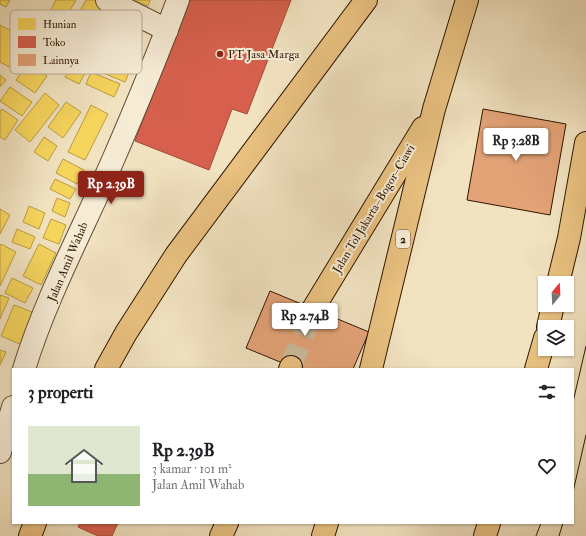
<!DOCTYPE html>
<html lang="id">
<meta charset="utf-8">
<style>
body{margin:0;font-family:"IM FELL Double Pica",serif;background:#f2f2f2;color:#202124;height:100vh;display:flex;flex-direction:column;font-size:15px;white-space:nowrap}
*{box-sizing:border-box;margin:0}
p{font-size:13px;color:#757577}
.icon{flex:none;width:22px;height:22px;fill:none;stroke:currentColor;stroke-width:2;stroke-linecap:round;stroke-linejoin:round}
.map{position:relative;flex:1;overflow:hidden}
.drawer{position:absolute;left:12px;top:368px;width:562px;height:156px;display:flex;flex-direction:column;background:#fff;border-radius:0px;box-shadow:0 1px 3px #0004}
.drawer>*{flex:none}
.needle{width:26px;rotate:18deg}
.tools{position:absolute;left:538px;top:276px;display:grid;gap:8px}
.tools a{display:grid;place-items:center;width:36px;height:36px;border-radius:0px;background:#fff;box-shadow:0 1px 3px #0004;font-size:20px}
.price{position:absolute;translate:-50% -34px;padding:0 9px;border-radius:4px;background:#fff;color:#222;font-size:13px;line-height:26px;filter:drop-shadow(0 1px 2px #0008)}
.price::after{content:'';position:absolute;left:50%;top:24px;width:12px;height:9px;margin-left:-6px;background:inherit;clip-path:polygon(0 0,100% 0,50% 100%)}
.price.selected{background:#8f2418;color:#fff}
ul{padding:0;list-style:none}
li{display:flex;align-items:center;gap:12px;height:100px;padding:0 16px}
li span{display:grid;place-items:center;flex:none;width:112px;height:80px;border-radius:0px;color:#555}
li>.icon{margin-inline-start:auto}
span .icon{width:48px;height:48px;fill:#fffc;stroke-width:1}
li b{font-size:17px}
h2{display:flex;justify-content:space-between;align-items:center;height:48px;padding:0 16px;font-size:17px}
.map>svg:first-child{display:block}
.homes{fill:#f6d55c;stroke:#bb9c40}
.shops{fill:#d6604d;stroke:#a44a36}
.building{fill:#e3a377;stroke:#311600}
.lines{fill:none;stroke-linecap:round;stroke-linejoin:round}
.highway-tunnel{stroke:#cbb99a;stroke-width:22;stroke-dasharray:22 11;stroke-linecap:butt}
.minor-casing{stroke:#614930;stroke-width:24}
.highway-casing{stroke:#311600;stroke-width:24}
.minor{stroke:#f6ecd6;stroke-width:22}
.highway{stroke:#e8c180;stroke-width:22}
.tram{stroke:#311600;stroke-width:1}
.poi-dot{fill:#8f2418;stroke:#f6ecd6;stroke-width:1.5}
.labels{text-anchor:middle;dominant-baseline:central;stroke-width:4;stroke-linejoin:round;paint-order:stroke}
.shield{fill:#f6ecd6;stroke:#6c5640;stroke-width:1}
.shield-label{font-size:11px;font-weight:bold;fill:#311600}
.poi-label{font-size:12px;fill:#311600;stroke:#f6ecd6;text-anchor:start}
.street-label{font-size:12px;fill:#311600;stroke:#f6ecd6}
.key{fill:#f6ecd6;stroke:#bbac96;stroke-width:1}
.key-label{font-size:11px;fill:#311600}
</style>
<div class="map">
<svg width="586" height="536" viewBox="0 0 586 536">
<rect width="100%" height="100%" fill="#f1e2c0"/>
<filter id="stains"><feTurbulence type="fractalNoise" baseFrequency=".005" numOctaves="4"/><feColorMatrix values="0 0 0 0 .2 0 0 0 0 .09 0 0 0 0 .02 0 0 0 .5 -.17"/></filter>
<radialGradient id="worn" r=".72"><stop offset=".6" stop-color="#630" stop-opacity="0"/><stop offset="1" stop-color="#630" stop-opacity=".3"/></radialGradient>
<!-- homes -->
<g class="homes">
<path d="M0,0H10L6,7L0,4Z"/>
<path d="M56,0H76L65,19L50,11Z"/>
<path d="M86,0H100L112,6L104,21L81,9Z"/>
<path d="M133,0H150L148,6Z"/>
<path d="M0,25L24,37L9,67L0,62Z"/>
<path d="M83,45L97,52L79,84L65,77Z"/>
<path d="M101,59L130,70L125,82L96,70Z"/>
<path d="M28,63L47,76L35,93L16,80Z"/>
<path d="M91,72L120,84L114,97L86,84Z"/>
<path d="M0,75L6,80L0,87Z"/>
<path d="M10,87L32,102L22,116L0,101Z"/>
<path d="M45,93L59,105L30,142L15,130Z"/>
<path d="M66,102L81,112L63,138L48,127Z"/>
<path d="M91,105L108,114L85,160L68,152Z"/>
<path d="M2,109L18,120L5,140L0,137V111Z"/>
<path d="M44,137L57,146L48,161L34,152Z"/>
<path d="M63,159L84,170L77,184L56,173Z"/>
<path d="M55,179L76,189L70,199L50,189Z"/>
<path d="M57,198L70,203L65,217L52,211Z"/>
<path d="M29,206L45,213L39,229L23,222Z"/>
<path d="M0,209L10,215L0,234Z"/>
<path d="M51,219L66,225L59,244L43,238Z"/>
<path d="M17,229L35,237L30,249L12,242Z"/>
<path d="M1,244L16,252L0,286V246Z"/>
<path d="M39,244L56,253L41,285L23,276Z"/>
<path d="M12,278L33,288L25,303L5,293Z"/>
<path d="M0,295L9,298L0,319Z"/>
<path d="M14,305L35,313L22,345L1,336Z"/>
<path d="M0,350L6,352L0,365Z"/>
</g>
<!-- shops -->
<g class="shops">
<path d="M190,0H291L247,114L232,109L209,170L135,141Z"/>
<path d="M80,523H118L112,536H98L78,527Z"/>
</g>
<!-- building -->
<g class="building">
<path d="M483,109L566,124L550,215L467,200Z"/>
<path d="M270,291L369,332L353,369H297L246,348Z"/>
</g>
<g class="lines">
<!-- highway-tunnel -->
<path class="highway-tunnel" d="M291,367L313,309"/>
<!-- minor casing -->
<g class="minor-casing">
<g id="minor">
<path d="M107,0L167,30"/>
<path d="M24,369C46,297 83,229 113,160C136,107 158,54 178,0"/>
<path d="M0,452L13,407"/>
</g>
</g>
<!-- highway casing -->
<g class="highway-casing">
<g id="highway">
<path d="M558,283L569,238L586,143"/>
<path d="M313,309L423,128"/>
<path d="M548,327L553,305"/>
<path d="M106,369L126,333L176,255L366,0"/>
<path d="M290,369L291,367"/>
<path d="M371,369L434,109L467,0"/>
<path d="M536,369L545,338"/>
<path d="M30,536L35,523"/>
<path d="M221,536L227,523"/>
<path d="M323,536L327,523"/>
<path d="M485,536L489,523"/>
</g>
</g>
<!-- minor -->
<use href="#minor" class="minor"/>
<!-- highway -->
<use href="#highway" class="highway"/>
<!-- tram -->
<g class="tram">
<path d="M573,402L586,346"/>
<path d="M573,492L586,435"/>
<path d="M536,536L541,523"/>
<path d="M559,536L563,523"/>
</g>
</g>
<!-- markers -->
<circle class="poi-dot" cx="220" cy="54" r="4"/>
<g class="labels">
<!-- shield labels -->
<rect class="shield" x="396" y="230" width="14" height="18" rx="3"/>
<g class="shield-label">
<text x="403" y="239">2</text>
</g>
<!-- poi labels -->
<g class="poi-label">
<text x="228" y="54">PT Jasa Marga</text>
</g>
<!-- street labels -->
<g class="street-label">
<text transform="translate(374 209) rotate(-59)">Jalan Tol Jakarta–Bogor–Ciawi</text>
<text transform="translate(68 262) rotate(-67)">Jalan Amil Wahab</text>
</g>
</g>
<!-- legend -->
<rect x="10" y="10" width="132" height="64" rx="6" class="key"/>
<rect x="18" y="18" width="18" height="12" fill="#f6d55c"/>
<rect x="18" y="36" width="18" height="12" fill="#d6604d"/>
<rect x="18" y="54" width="18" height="12" fill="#e3a377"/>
<g class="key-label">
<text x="43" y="28">Hunian</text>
<text x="43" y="46">Toko</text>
<text x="43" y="64">Lainnya</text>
</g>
<rect width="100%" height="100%" filter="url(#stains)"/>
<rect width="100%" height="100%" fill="url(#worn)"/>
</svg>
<div class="tools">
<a><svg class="needle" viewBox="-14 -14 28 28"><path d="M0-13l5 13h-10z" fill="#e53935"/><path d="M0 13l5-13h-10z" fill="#757577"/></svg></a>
<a><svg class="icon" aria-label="layers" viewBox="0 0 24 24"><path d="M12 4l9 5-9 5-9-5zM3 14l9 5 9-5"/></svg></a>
</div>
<b class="price" style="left:516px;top:162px">Rp 3.28B</b>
<b class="price selected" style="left:111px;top:205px">Rp 2.39B</b>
<b class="price" style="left:305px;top:337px">Rp 2.74B</b>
<section class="drawer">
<h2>3 properti<svg class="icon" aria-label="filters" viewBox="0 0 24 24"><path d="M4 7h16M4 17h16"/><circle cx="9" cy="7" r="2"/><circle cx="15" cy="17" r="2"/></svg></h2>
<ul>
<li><span style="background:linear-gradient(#dfe7d0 60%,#8fb573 0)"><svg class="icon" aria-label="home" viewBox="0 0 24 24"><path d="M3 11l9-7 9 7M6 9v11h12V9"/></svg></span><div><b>Rp 2.39B</b><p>3 kamar · 101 m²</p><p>Jalan Amil Wahab</p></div><svg class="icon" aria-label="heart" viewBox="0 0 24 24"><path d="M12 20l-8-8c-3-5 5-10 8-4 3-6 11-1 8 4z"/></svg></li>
</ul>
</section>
</div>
